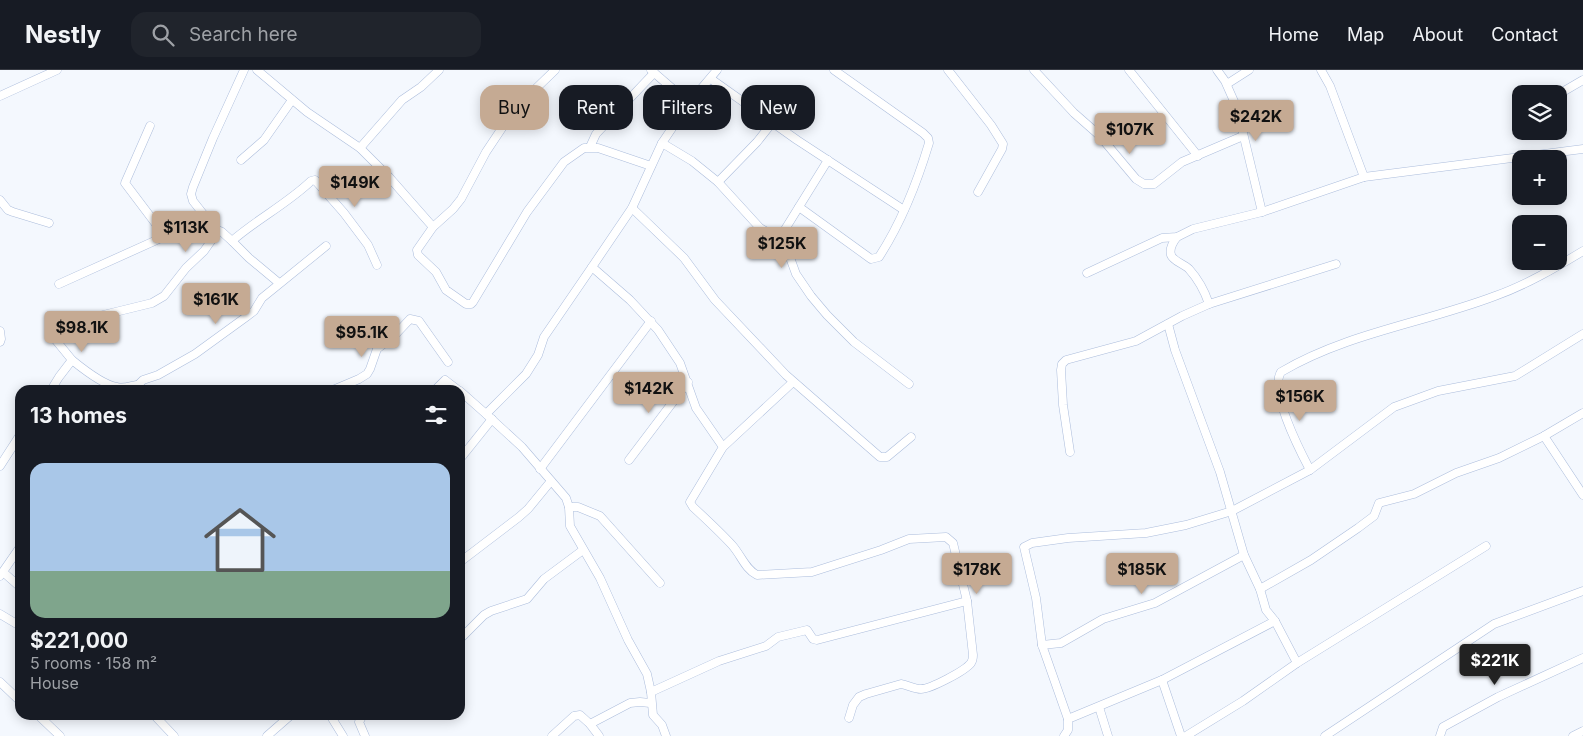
<!DOCTYPE html>
<meta charset="utf-8">
<style>
body{margin:0;font-family:Inter,sans-serif;background:#20242c;color:#f1f3f6;height:100vh;display:flex;flex-direction:column;font-size:19px;white-space:nowrap}
*{box-sizing:border-box;margin:0}
p{font-size:16px;color:#9ea1a6}
.icon{flex:none;width:28px;height:28px;fill:none;stroke:currentColor;stroke-width:2;stroke-linecap:round;stroke-linejoin:round}
.map{position:relative;flex:1;overflow:hidden}
.drawer{position:absolute;left:15px;top:315px;width:450px;height:335px;display:flex;flex-direction:column;background:#171b24;border-radius:15px;box-shadow:0 2px 12px #0003}
.drawer>*{flex:none}
.guide{position:absolute;left:480px;top:15px;width:475px;height:45px;display:flex;gap:10px}
.controls{position:absolute;left:1512px;top:15px;display:grid;gap:10px}
.controls a{display:grid;place-items:center;width:55px;height:55px;border-radius:10px;background:#171b24;box-shadow:0 2px 12px #0003;font-size:25px}
.price{position:absolute;translate:-50% -42px;padding:0 11px;border-radius:5px;background:#c5aa93;color:#111;font-size:16px;line-height:32px;filter:drop-shadow(0 1px 2px #0008)}
.price::after{content:'';position:absolute;left:50%;top:30px;width:15px;height:11px;margin-left:-8px;background:inherit;clip-path:polygon(0 0,100% 0,50% 100%)}
.price.on{background:#222;color:#fff}
ul{padding:0;list-style:none}
li{display:grid;align-content:center;gap:10px;height:265px;padding:0 15px}
li+li{border-top:1px solid #363941}
li span{display:grid;place-items:center;height:155px;border-radius:15px;color:#555}
li>.icon{margin-inline-start:auto}
span .icon{width:90px;height:90px;fill:#fffc;stroke-width:1}
li b{font-size:21px}
h2{display:flex;justify-content:space-between;align-items:center;height:60px;padding:0 15px;font-size:21px}
.pill{padding:0 18px;border-radius:15px;background:#171b24;box-shadow:0 2px 12px #0003;font-size:18px;line-height:45px}
.pill.on{background:#c5aa93;color:#111}
header{display:flex;align-items:center;gap:30px;box-sizing:border-box;height:70px;padding:0 25px;background:#171b24;border-bottom:1px solid #363941}
header strong{font-size:24px}
nav{display:flex;gap:28px;margin-inline-start:auto;font-size:18px}
.search{width:350px;height:45px;background:#20242c;display:flex;align-items:center;gap:12px;box-sizing:border-box;padding:0 18px;border-radius:15px;color:#9ea1a6;font-size:19px}
.map>svg:first-child{display:block}
.lines{fill:none;stroke-linecap:round;stroke-linejoin:round}
.minor-casing{stroke:#acbddc;stroke-width:9}
.minor{stroke:#fff;stroke-width:8}
</style>
<header>
<strong>Nestly</strong>
<div class="search"><svg class="icon" aria-label="search" viewBox="0 0 24 24"><circle cx="10" cy="10" r="6"/><path d="M15 15l6 6"/></svg>Search here</div>
<nav><a>Home</a><a>Map</a><a>About</a><a>Contact</a></nav>
</header>
<div class="map">
<svg width="1583" height="666" viewBox="0 0 1583 666">
<rect width="100%" height="100%" fill="#f4f8fe"/>
<g class="lines">
<!-- minor casing -->
<g class="minor-casing">
<g id="minor">
<path d="M244,0L213,68L193,117L191,124L193,131L215,159L222,162L232,171C257,149 287,134 311,111L315,110L344,143L368,175L377,195"/>
<path d="M257,0L307,42L360,78L389,107L433,157"/>
<path d="M555,0L526,28L510,46L486,82L461,129L453,139L433,157L417,180L418,185L436,202L446,220L466,234H471L473,232L527,142L564,92L584,78H598L651,96"/>
<path d="M651,0L689,33"/>
<path d="M717,0L689,33L662,73L632,138L592,197L630,230L658,260L680,293L696,338L723,377L690,432L693,437C706,449 720,462 732,475C741,485 745,499 757,505L812,502L881,480L909,469L946,467L953,473L967,531L973,585C973,589 973,590 971,593C965,601 930,619 921,619C914,619 908,615 901,614L866,624L859,627L853,635L849,648"/>
<path d="M948,0L991,55L1003,74L1002,79L978,122"/>
<path d="M1034,0L1074,43L1099,65L1136,109L1144,114H1154L1182,92L1243,66"/>
<path d="M1129,0L1198,86"/>
<path d="M1217,0L1225,11L1237,38L1262,142"/>
<path d="M1321,0L1330,16L1364,107"/>
<path d="M711,9L797,70L904,140"/>
<path d="M1227,14L1249,0"/>
<path d="M1559,24L1583,10"/>
<path d="M0,26L57,0"/>
<path d="M150,56L125,113L165,166"/>
<path d="M662,73L692,91L718,112L760,158L779,169L788,182L796,204L811,226L827,245L854,272L909,314"/>
<path d="M590,77L596,64L654,3"/>
<path d="M360,78L402,30L421,17L439,0"/>
<path d="M241,90L264,70L292,30"/>
<path d="M718,112L757,72L772,53"/>
<path d="M0,130L8,140L13,142L49,153"/>
<path d="M799,137L871,189L879,187C901,153 917,113 929,73L928,68L923,63L834,0"/>
<path d="M632,138L684,188L715,230L786,305L880,387H887L911,367"/>
<path d="M1177,167C1173,172 1169,178 1171,185C1173,191 1184,194 1189,199C1198,209 1205,222 1209,234"/>
<path d="M779,169L828,90"/>
<path d="M232,171L249,188L279,213"/>
<path d="M1087,203L1162,168L1177,167L1193,159L1262,142L1364,107L1583,79"/>
<path d="M59,214L190,155L204,145"/>
<path d="M91,248L152,233L164,226L186,198L204,181L218,161"/>
<path d="M1168,254L1175,280L1220,402L1244,485L1260,519L1266,540L1275,551L1297,593"/>
<path d="M0,261L1,269L0,272"/>
<path d="M54,268L72,290"/>
<path d="M51,320L59,307L72,290C83,299 104,315 117,317C124,319 130,316 137,315L141,320"/>
<path d="M133,320L143,310L158,305L195,284L246,247L254,241L262,228L326,176"/>
<path d="M333,320L359,309L367,304L370,299L377,279L394,266L410,249L419,251L448,292"/>
<path d="M435,320L445,310L458,320"/>
<path d="M460,321L486,344L526,304L538,285L544,267L592,197"/>
<path d="M486,344L522,377L566,428L569,437L570,456L600,508L628,570L647,604L651,622L653,645L662,655L666,666"/>
<path d="M1544,366L1583,425"/>
<path d="M723,377L793,312"/>
<path d="M1070,382L1063,335L1061,300L1062,294L1066,290L1136,271L1182,246L1209,234L1336,194"/>
<path d="M460,389L492,349"/>
<path d="M629,390L688,312"/>
<path d="M0,396L20,365"/>
<path d="M540,399L651,251"/>
<path d="M1310,400C1300,381 1269,321 1281,302C1347,263 1424,253 1495,226C1526,215 1555,198 1583,181"/>
<path d="M569,437H578L600,446L660,513"/>
<path d="M460,492L519,447L528,439L551,411"/>
<path d="M3,502L20,517"/>
<path d="M0,506L20,477"/>
<path d="M1260,519L1311,490L1358,458L1374,446L1379,433L1414,424L1456,403L1499,388L1544,366L1583,343"/>
<path d="M0,544L20,556"/>
<path d="M460,569L484,545L491,541L527,529L544,509L583,480"/>
<path d="M1042,575L1061,573L1103,549L1155,533L1244,485"/>
<path d="M1162,610L1181,666"/>
<path d="M0,612L20,631"/>
<path d="M651,622L719,591L766,576L778,567L807,560L813,569L817,570L967,531"/>
<path d="M1099,637L1108,666"/>
<path d="M38,645L60,666"/>
<path d="M154,645L174,666"/>
<path d="M330,645L343,666"/>
<path d="M363,645L359,652L365,666"/>
<path d="M1068,649L1042,575L1036,528L1024,477L1032,473L1068,468L1146,463L1186,455L1232,441L1310,400L1394,337L1438,321L1515,306L1583,264"/>
<path d="M590,654L630,633L640,632L650,633"/>
<path d="M267,666L291,645"/>
<path d="M552,666L574,646L580,645L590,654L599,666"/>
<path d="M1064,666L1068,660V649L1162,610L1275,551"/>
<path d="M1186,666L1243,631L1297,593L1486,476"/>
<path d="M1325,666L1494,554L1583,521"/>
<path d="M1440,666L1443,657L1498,627L1583,588"/>
<path d="M1573,666L1583,661"/>
</g>
</g>
<!-- minor -->
<use href="#minor" class="minor"/>
</g>
</svg>
<div class="controls">
<a><svg class="icon" aria-label="layers" viewBox="0 0 24 24"><path d="M12 4l9 5-9 5-9-5zM3 14l9 5 9-5"/></svg></a>
<a>+</a>
<a>−</a>
</div>
<b class="price" style="left:1256px;top:72px">$242K</b>
<b class="price" style="left:1130px;top:85px">$107K</b>
<b class="price" style="left:355px;top:138px">$149K</b>
<b class="price" style="left:186px;top:183px">$113K</b>
<b class="price" style="left:782px;top:199px">$125K</b>
<b class="price" style="left:216px;top:255px">$161K</b>
<b class="price" style="left:82px;top:283px">$98.1K</b>
<b class="price" style="left:362px;top:288px">$95.1K</b>
<b class="price" style="left:649px;top:344px">$142K</b>
<b class="price" style="left:1300px;top:352px">$156K</b>
<b class="price" style="left:977px;top:525px">$178K</b>
<b class="price" style="left:1142px;top:525px">$185K</b>
<b class="price on" style="left:1495px;top:616px">$221K</b>
<div class="guide">
<a class="pill on">Buy</a>
<a class="pill">Rent</a>
<a class="pill">Filters</a>
<a class="pill">New</a>
</div>
<section class="drawer">
<h2>13 homes<svg class="icon" aria-label="filters" viewBox="0 0 24 24"><path d="M4 7h16M4 17h16"/><circle cx="9" cy="7" r="2"/><circle cx="15" cy="17" r="2"/></svg></h2>
<ul>
<li><span style="background:linear-gradient(#a9c7e8 70%,#7fa58c 0)"><svg class="icon" aria-label="home" viewBox="0 0 24 24"><path d="M3 11l9-7 9 7M6 9v11h12V9"/></svg></span><div><b>$221,000</b><p>5 rooms · 158 m²</p><p>House</p></div></li>
</ul>
</section>
</div>
